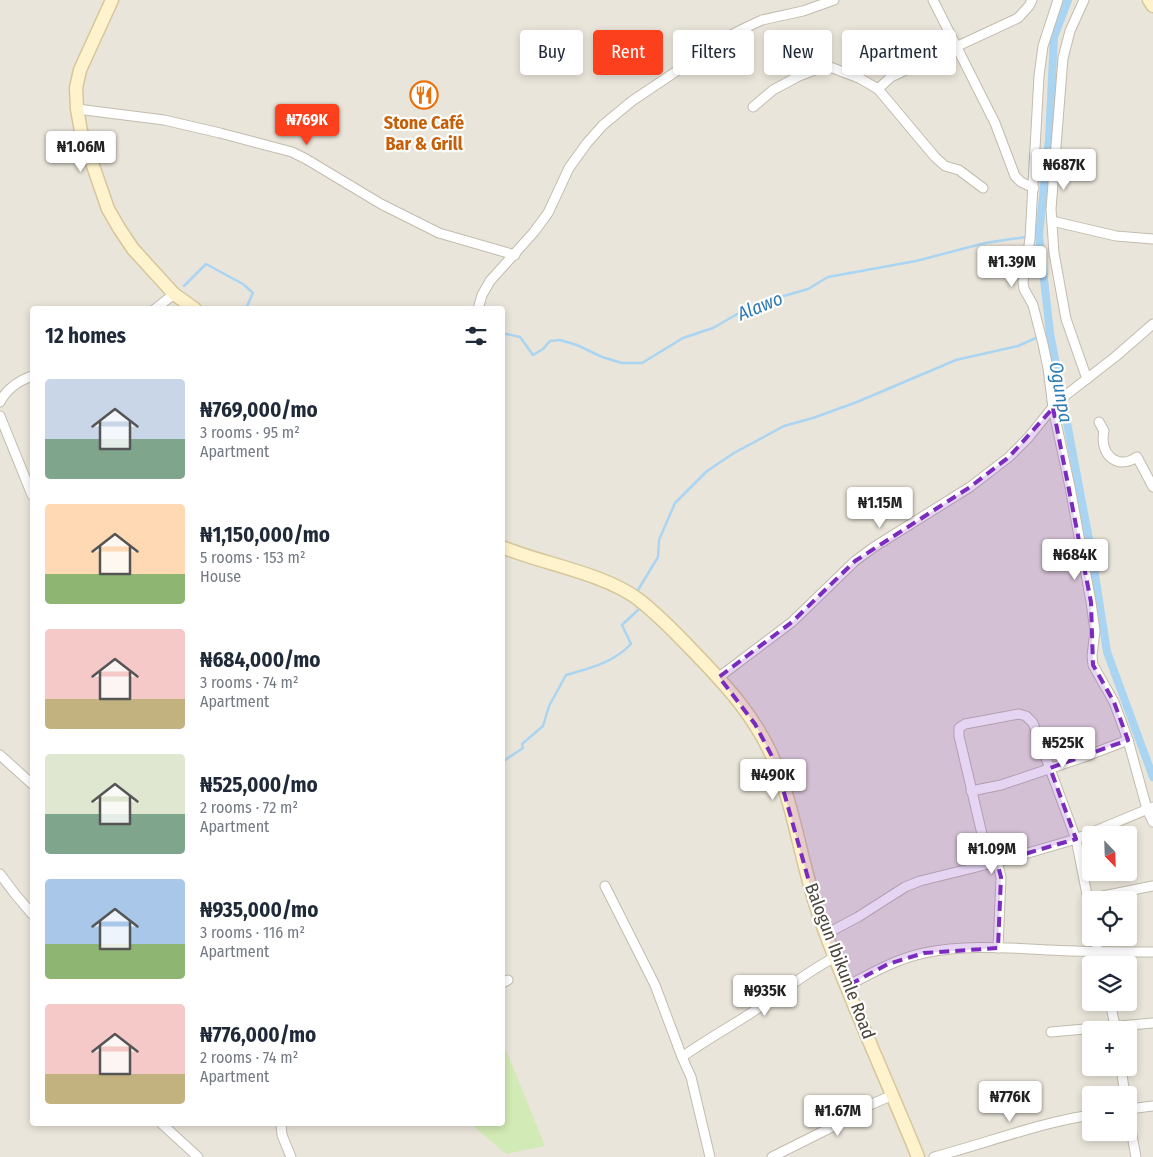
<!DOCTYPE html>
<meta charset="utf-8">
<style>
body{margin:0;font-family:"Fira Sans Condensed",sans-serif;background:#f6f6f7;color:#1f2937;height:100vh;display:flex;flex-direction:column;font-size:19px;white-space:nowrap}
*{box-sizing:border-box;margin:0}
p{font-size:16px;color:#747a83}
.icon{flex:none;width:28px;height:28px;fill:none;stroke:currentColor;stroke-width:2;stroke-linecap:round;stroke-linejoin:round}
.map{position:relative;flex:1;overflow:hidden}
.details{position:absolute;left:30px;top:306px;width:475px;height:820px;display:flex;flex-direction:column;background:#fff;border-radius:5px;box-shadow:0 2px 8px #0003}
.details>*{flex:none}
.banner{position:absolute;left:520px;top:30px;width:475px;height:45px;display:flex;gap:10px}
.needle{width:32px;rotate:157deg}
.fabs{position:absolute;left:1082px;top:826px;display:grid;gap:10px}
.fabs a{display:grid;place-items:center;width:55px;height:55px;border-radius:5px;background:#fff;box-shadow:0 2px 8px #0003;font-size:25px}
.price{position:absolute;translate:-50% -42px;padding:0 11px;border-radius:5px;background:#fff;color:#222;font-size:16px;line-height:32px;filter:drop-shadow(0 1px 2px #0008)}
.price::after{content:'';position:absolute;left:50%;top:30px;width:15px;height:11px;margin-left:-8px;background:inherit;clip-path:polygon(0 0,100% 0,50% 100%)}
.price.on{background:#fc3f1d;color:#fff}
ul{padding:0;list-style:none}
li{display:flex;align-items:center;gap:15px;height:125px;padding:0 15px}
li span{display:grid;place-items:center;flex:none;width:140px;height:100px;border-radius:5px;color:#555}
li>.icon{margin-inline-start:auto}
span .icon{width:60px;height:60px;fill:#fffc;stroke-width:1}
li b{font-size:21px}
h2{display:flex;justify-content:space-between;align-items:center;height:60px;padding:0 15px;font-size:21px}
.pill{padding:0 18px;border-radius:5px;background:#fff;box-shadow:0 2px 8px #0003;font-size:18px;line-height:45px}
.pill.on{background:#fc3f1d;color:#fff}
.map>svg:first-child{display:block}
.residential{fill:#eae5da;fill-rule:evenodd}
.green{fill:#d2eab5}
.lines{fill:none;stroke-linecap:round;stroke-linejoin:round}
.stream{stroke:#a9d4f2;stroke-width:2.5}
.canal{stroke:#a9d4f2;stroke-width:8}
.street-casing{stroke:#c2bbae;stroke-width:11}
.secondary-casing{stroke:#d6c79b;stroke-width:15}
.street{stroke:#fff;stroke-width:9}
.secondary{stroke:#fff3cd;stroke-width:12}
.marked{fill:#7b2cbf;fill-opacity:0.2;stroke:#7b2cbf;stroke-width:4;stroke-dasharray:10 6;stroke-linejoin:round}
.labels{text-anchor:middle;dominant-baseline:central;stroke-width:4.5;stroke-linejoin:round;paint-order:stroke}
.food-label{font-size:18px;font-weight:bold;fill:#c56008;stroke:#fff}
.street-label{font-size:18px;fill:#4b4439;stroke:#fff}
.water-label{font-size:19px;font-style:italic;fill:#2e7ab2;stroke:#fff}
</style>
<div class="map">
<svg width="1153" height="1157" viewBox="0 0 1153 1157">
<rect width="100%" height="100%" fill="#f6f3ec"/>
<!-- residential -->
<path class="residential" d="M0,0H1153V1157H0ZM32,309H502V1124H32ZM1091,835H1129V872H1091ZM1091,900H1129V938H1091ZM1091,965H1129V1002H1091ZM1091,1030H1129V1068H1091ZM1091,1095H1129V1132H1091Z"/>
<!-- green -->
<path class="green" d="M504,1045L545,1146L506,1154L471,1124H502Z"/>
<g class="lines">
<!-- stream -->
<g class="stream">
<path d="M184,286L206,264L243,284L253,293L247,306L251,309"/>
<path d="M502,333L520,337L533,355L543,349L550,341L560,340L577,345L602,357L622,363H642L683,338L713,328L753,305L808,289L828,277L916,261L985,243L1039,235"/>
<path d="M1043,335L1050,333"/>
<path d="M639,594L638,590L658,557L659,540L675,503L707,471L734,453L784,426L813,418L857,402L956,360L1018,346L1038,337"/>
<path d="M502,762L523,748L522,744L543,726L549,706L566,675C590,668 613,663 631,644L622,625L639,609V605"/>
</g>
<!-- canal -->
<path class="canal" d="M1068,0L1054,37L1049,139L1039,235L1050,333L1092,555L1107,652L1153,777"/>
<!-- street casing -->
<g class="street-casing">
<g id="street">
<path d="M933,0L995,123L1015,176L1021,182L1034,188"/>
<path d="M1058,0L1043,46L1039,76L1030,239L1023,282L1024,289L1033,305L1043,344L1048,368L1053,408L1070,487L1091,602L1095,631L1092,656L1093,665L1114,702L1128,740L1147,809L1153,822"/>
<path d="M1084,0L1070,31L1063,58L1051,209L1054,253L1066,319L1087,379"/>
<path d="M878,89L891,77L1018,18L1029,6L1032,0"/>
<path d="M753,107L773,90L799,76L817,69L830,67L859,78L878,89L935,157L945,166L959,170L983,188"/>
<path d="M77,109L164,120L220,133L292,152L306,159L381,204L439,233L515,255"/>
<path d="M1052,221L1116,236L1153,239"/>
<path d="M155,309L174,294"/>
<path d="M478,309L482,295L490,281L534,232L548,213L569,168L587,143L603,125L632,101L729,36L747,27L762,20L803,11L834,0"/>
<path d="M0,402C7,388 18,381 32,376"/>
<path d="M0,416L32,495"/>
<path d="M1099,422L1104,431C1099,453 1116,471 1137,457L1153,487"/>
<path d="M719,677L792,622L855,561L874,547L970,487L1009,457L1028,438L1057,402L1115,357L1153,324"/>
<path d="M0,755L32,784"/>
<path d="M971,791L1001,785L1084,757L1128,740"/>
<path d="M997,862L1001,877L998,948"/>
<path d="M989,864L959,736V728L965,724L1019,714L1026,716L1033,723L1076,839L1091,915"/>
<path d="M0,874L15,894L32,914"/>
<path d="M605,886L655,985L682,1057L691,1077L710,1157"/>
<path d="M1088,899L1153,886"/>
<path d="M826,934L858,917L905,887L920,881L997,862L1076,839L1153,807"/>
<path d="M1095,938L1101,965"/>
<path d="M502,983L508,980"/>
<path d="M847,986C872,973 896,959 924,953C965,944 1009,948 1050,950C1084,952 1118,952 1153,952"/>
<path d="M1110,1002L1116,1030"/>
<path d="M1051,1032L1153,1023"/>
<path d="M682,1057C704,1041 728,1028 751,1013C779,994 805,973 835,957"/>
<path d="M1121,1068L1125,1095"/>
<path d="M1129,1109L1153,1106"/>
<path d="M1129,1119L1136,1157"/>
<path d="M162,1124L198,1157"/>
<path d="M281,1124L282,1135L291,1157"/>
<path d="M772,1157L830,1128L851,1113L893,1095"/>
<path d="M934,1157C987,1143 1038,1123 1091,1115"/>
</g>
</g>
<!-- secondary casing -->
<g class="secondary-casing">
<g id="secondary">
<path d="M112,0L80,70L76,88L77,109L81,131L108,209L119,228L133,249L174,294L195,309"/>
<path d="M1149,0L1153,6"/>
<path d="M502,547C543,564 603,573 638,599C657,614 675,632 692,650C725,684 757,718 775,763C796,813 802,869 821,921C850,1001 886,1078 918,1157"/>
</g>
</g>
<!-- street -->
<use href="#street" class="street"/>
<!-- secondary -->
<use href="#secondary" class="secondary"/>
</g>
<!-- marked area -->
<path class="marked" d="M1053,408L1091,602L1093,665L1114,702L1128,740L1050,768L1076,839L997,862L1001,877L998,948L924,953L888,964L847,986L817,910L776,764L755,724L719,677L792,622L855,561L970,487L1009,457Z"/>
<!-- icons -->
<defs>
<g id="restaurant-ring" transform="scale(1.4375)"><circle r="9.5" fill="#fff" stroke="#e8710a" stroke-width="1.5"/><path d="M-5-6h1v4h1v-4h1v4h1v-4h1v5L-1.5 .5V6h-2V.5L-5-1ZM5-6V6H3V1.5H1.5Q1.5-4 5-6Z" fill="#e8710a"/></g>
</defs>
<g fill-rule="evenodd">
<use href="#restaurant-ring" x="424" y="95"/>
</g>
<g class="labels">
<!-- food labels -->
<g class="food-label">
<text x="424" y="123">Stone Café<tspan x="424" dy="21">Bar &amp; Grill</tspan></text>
</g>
<!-- street labels -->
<g class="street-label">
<text transform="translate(840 961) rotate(69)">Balogun Ibikunle Road</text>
</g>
<!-- water labels -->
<g class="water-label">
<text transform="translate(760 306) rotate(-22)">Alawo</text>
<text transform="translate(1061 392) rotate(80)">Ogunpa</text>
</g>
</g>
</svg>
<div class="fabs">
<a><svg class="needle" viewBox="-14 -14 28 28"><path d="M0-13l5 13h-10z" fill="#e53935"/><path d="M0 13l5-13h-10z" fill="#747a83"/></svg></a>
<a><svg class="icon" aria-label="locate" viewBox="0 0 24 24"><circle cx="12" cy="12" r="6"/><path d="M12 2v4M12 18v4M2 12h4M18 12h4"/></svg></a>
<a><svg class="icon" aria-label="layers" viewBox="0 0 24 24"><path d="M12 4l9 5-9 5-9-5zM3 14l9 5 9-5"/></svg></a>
<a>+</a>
<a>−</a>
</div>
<b class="price on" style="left:307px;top:146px">₦769K</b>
<b class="price" style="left:81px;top:173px">₦1.06M</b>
<b class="price" style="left:1064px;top:191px">₦687K</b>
<b class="price" style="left:1012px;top:288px">₦1.39M</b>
<b class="price" style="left:880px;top:529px">₦1.15M</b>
<b class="price" style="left:1075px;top:581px">₦684K</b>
<b class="price" style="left:1063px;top:769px">₦525K</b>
<b class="price" style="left:773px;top:801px">₦490K</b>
<b class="price" style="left:992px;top:875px">₦1.09M</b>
<b class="price" style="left:765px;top:1017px">₦935K</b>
<b class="price" style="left:1010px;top:1123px">₦776K</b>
<b class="price" style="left:838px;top:1137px">₦1.67M</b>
<div class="banner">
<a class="pill">Buy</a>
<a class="pill on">Rent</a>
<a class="pill">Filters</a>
<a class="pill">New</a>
<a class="pill">Apartment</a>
</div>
<section class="details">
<h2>12 homes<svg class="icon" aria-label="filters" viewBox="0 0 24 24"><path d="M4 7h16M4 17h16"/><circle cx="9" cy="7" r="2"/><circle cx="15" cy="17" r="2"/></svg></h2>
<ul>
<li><span style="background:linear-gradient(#c9d6e8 60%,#7fa58c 0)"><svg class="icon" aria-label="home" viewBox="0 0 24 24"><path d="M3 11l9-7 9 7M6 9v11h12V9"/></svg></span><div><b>₦769,000/mo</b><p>3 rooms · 95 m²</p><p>Apartment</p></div></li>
<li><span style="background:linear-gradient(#ffd9b3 70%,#8fb573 0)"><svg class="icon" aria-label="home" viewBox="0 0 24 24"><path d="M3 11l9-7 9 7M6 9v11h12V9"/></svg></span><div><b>₦1,150,000/mo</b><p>5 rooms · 153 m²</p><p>House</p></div></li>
<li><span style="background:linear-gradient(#f6c9c9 70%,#c2b280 0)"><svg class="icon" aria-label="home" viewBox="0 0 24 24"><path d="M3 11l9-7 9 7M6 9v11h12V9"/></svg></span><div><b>₦684,000/mo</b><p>3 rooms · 74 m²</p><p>Apartment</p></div></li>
<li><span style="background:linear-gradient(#dfe7d0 60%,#7fa58c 0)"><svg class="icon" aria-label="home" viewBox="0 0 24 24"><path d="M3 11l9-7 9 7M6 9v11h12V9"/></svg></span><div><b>₦525,000/mo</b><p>2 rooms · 72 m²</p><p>Apartment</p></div></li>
<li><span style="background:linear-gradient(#a9c7e8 65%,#8fb573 0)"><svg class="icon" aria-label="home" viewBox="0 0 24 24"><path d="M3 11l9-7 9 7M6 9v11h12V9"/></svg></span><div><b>₦935,000/mo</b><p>3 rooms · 116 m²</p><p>Apartment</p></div></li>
<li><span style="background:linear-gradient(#f6c9c9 70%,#c2b280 0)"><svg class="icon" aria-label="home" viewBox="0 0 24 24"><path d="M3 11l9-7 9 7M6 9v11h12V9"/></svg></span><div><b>₦776,000/mo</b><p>2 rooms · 74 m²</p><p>Apartment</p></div></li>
</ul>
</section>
</div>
